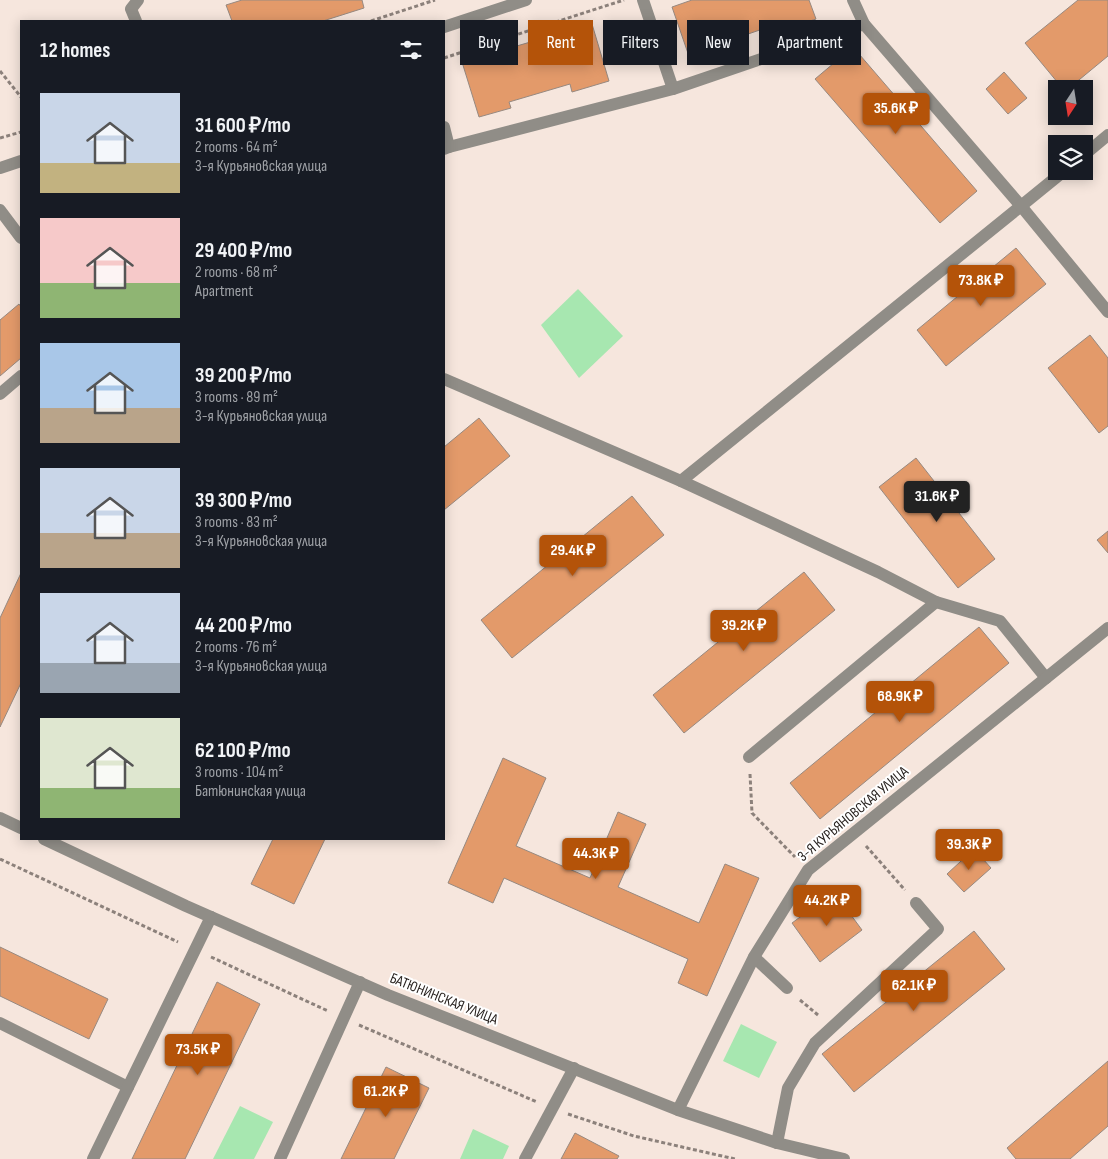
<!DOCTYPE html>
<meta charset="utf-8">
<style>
body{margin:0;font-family:"Sofia Sans Condensed",sans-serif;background:#20242c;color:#f1f3f6;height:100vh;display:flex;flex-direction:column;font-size:19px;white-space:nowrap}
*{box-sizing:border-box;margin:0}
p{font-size:16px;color:#9ea1a6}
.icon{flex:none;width:28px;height:28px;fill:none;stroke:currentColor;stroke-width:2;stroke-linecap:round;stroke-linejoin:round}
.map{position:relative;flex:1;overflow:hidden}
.panel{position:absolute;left:20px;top:20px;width:425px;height:820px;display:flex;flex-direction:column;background:#171b24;border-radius:0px;box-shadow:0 2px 12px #0003}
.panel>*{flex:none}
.hud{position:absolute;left:460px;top:20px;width:475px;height:45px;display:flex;gap:10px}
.needle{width:32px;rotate:192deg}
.controls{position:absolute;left:1048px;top:80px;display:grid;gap:10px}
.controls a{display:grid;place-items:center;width:45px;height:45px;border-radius:0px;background:#171b24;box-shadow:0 2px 12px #0003;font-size:25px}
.price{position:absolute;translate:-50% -42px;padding:0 11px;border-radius:5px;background:#b45309;color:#fff;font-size:16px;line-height:32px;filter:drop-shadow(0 1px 2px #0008)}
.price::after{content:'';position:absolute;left:50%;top:30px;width:15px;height:11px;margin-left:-8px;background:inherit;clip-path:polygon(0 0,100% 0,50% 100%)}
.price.active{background:#222;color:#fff}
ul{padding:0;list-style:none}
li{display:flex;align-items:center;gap:15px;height:125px;padding:0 20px}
li span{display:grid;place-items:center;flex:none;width:140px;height:100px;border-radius:0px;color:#555}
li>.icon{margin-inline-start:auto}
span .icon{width:60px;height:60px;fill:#fffc;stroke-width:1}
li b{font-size:21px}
h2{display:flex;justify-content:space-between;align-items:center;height:60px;padding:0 20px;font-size:21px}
.pill{padding:0 18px;border-radius:0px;background:#171b24;box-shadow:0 2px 12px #0003;font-size:18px;line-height:45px}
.pill.active{background:#b45309;color:#fff}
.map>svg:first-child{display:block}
.green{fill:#a7e7b0}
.building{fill:#e39a6a;stroke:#978980}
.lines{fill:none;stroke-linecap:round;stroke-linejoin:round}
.path{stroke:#8c817b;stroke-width:3;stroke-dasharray:4 2.5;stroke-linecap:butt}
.lane{stroke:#908d87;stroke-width:12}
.street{stroke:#908d87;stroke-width:12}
.labels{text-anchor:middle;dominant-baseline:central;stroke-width:4;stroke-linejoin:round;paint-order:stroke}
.street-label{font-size:15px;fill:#241e1b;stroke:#fff}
</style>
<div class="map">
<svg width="1108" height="1159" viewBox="0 0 1108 1159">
<rect width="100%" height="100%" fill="#f6e6dd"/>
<!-- green -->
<g class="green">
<path d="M578,289L623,336L579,378L541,325Z"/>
<path d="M741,1024L777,1042L759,1078L723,1061Z"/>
<path d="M240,1106L273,1122L254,1159H213Z"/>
<path d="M473,1129L509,1146L503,1159H460Z"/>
</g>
<!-- building -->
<g class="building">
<path d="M242,0H362L364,8L323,21H232L226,5Z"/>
<path d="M692,0H809L816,19L783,30L780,23L722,43L718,44L720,52L691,62L672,7Z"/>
<path d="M1078,0H1108V56L1068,89H1063L1025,43Z"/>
<path d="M592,24L609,81L572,92L570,84L509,102L511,108L479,117L462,62Z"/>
<path d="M853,47L977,191L940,223L815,79Z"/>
<path d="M1004,72L1027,98L1008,114L986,89Z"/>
<path d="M1016,248L1046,284L946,366L917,330Z"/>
<path d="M19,304L21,307V358L0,376V320Z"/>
<path d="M1090,335L1108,358V426L1099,433L1048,368Z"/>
<path d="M479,418L510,456L444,510V447Z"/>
<path d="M916,458L995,559L958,588L879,487Z"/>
<path d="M632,496L664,535L512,658L481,620Z"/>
<path d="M1108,531V553L1097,540Z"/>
<path d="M804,572L835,610L684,733L653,695Z"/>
<path d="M21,573V683L0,727V618Z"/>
<path d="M979,627L1009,663L820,819L790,783Z"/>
<path d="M503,758L546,778L516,846L590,878L618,812L646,824L618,887L699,923L725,864L759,878L707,996L678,983L688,959L504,878L493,903L448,883Z"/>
<path d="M273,839H325L294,904L251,884Z"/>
<path d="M974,849L991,868L964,892L947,874Z"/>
<path d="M834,892L862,930L820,962L792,923Z"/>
<path d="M974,931L1005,969L854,1092L822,1054Z"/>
<path d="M0,947L108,999L89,1039L0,996Z"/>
<path d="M217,982L260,1004L185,1159H132Z"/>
<path d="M1108,1061V1126L1070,1159H1016L1007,1148Z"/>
<path d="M386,1067L429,1088L394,1159H341Z"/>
<path d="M575,1133L619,1156L617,1159H561Z"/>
</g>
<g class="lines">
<!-- path -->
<g class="path">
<path d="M371,21L435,0"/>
<path d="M444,58L624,0"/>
<path d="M0,71L21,97"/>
<path d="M0,138L21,132"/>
<path d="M750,774L752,813L795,857"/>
<path d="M866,846L905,890"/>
<path d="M0,859L178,942"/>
<path d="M211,957L328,1011"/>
<path d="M800,1000L818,1015"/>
<path d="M359,1025L537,1102"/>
<path d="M568,1114L634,1136L735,1159"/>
</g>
<!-- lane -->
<g class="lane">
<path d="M643,0L673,89L864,24"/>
<path d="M136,21L131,9L138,0"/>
<path d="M444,127L449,147L444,149"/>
<path d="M449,147L673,89"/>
<path d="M0,210L21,238"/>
<path d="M444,379L681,481L1021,206"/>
<path d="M0,394L21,376"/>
<path d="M681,481L878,572L936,602L1000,621L1046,678"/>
<path d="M749,757L936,602"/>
<path d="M754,957L787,988"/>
<path d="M0,1023L128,1087"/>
<path d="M777,1143L788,1088L815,1043L938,929L916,903"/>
<path d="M93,1159L211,917"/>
<path d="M280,1159L360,982"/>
<path d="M525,1159L574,1068"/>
</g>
<!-- street -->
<g class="street">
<path d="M853,0L864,24L1021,206L1108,312"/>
<path d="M444,27L526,0"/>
<path d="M1084,155L1108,135"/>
<path d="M0,168L21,161"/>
<path d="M1021,206L1064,171"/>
<path d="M0,818L21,828"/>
<path d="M44,839L186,906L388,995L678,1110L777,1143L844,1159"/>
<path d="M678,1110L754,957L808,870L1108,628"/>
</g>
</g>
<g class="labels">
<!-- street labels -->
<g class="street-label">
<text transform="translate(853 814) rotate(-40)">3-Я КУРЬЯНОВСКАЯ УЛИЦА</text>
<text transform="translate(444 999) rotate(22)">БАТЮНИНСКАЯ УЛИЦА</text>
</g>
</g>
</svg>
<div class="controls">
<a><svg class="needle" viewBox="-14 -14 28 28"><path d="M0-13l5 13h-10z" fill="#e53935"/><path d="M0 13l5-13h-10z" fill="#9ea1a6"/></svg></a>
<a><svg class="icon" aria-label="layers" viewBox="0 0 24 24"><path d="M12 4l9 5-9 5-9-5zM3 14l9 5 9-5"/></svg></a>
</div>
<b class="price" style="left:896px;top:135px">35.6K ₽</b>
<b class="price" style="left:981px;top:307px">73.8K ₽</b>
<b class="price active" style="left:937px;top:523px">31.6K ₽</b>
<b class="price" style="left:573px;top:577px">29.4K ₽</b>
<b class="price" style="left:744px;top:652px">39.2K ₽</b>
<b class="price" style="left:900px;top:723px">68.9K ₽</b>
<b class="price" style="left:969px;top:871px">39.3K ₽</b>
<b class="price" style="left:596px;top:880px">44.3K ₽</b>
<b class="price" style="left:827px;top:927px">44.2K ₽</b>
<b class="price" style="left:914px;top:1012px">62.1K ₽</b>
<b class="price" style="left:198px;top:1076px">73.5K ₽</b>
<b class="price" style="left:386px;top:1118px">61.2K ₽</b>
<div class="hud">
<a class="pill">Buy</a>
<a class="pill active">Rent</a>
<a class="pill">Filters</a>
<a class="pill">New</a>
<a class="pill">Apartment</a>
</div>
<section class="panel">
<h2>12 homes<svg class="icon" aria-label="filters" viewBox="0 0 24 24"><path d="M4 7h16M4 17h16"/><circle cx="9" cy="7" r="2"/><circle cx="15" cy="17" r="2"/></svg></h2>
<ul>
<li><span style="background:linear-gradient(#c9d6e8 70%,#c2b280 0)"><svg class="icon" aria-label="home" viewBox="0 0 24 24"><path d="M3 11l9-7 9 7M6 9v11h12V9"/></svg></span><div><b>31 600 ₽/mo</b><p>2 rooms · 64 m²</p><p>3-я Курьяновская улица</p></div></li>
<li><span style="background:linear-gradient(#f6c9c9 65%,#8fb573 0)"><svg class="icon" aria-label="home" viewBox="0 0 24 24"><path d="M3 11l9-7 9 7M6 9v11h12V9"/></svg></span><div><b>29 400 ₽/mo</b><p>2 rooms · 68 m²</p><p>Apartment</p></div></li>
<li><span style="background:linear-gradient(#a9c7e8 65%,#b9a48a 0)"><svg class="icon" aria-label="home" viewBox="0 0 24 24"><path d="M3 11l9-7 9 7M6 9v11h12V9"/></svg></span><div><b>39 200 ₽/mo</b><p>3 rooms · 89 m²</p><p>3-я Курьяновская улица</p></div></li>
<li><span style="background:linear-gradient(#c9d6e8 65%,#b9a48a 0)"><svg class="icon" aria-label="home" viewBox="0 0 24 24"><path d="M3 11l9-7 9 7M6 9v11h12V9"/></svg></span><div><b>39 300 ₽/mo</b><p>3 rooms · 83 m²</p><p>3-я Курьяновская улица</p></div></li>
<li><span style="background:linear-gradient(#c9d6e8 70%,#9aa5b1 0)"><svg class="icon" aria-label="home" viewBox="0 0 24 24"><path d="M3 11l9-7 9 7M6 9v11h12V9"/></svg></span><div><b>44 200 ₽/mo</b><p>2 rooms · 76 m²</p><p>3-я Курьяновская улица</p></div></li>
<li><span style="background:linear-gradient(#dfe7d0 70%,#8fb573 0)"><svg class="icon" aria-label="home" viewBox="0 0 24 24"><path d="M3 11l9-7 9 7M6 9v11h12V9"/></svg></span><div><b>62 100 ₽/mo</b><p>3 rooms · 104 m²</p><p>Батюнинская улица</p></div></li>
</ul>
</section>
</div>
